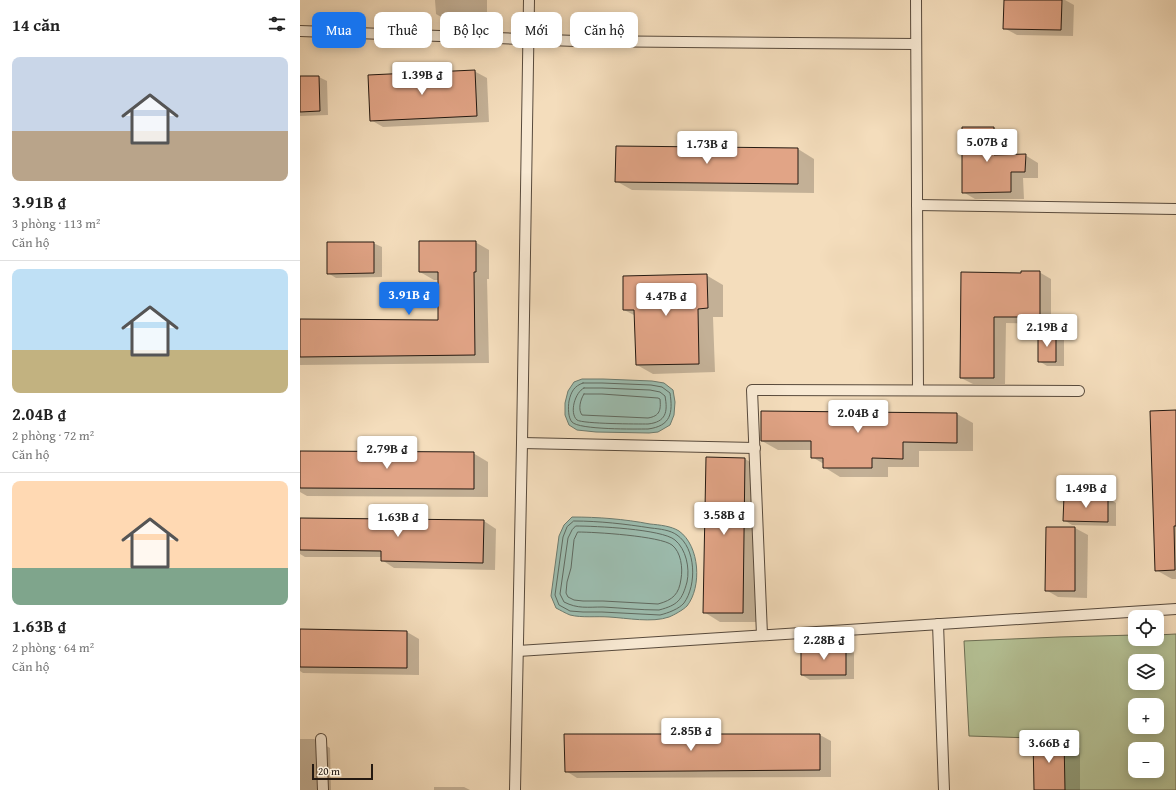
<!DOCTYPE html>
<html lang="vi">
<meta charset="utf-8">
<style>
body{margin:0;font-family:"Gentium Book Plus",serif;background:#f2f2f2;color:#222;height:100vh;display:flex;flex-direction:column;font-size:15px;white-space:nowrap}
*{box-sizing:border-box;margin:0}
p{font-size:13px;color:#767676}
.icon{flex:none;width:22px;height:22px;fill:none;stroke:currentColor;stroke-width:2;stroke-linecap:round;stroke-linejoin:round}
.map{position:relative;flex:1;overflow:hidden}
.drawer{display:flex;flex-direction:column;background:#fff;width:300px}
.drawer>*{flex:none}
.hud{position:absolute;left:12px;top:12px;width:380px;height:36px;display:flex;gap:8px}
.fabs{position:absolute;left:828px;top:610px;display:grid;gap:8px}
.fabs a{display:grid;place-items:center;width:36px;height:36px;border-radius:8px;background:#fff;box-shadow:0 2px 10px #0003;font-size:20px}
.scale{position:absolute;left:12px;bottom:10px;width:61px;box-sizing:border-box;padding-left:4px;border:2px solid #241911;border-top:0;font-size:11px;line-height:14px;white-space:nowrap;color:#241911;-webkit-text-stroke:3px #f8e9d3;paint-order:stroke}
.price{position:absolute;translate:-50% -34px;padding:0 9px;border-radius:4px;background:#fff;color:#222;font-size:13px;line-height:26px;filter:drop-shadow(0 1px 2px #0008)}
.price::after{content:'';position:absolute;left:50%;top:24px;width:12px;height:9px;margin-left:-6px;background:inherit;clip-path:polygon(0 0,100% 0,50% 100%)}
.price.current{background:#1a73e8;color:#fff}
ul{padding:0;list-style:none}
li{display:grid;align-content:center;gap:8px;height:212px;padding:0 12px}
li+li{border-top:1px solid #e0e0e0}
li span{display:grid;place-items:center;height:124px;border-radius:8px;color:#555}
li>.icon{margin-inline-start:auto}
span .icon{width:72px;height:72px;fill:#fffc;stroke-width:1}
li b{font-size:17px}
h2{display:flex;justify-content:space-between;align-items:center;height:48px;padding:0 12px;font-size:17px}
.pill{padding:0 14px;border-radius:8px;background:#fff;box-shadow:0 2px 10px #0003;font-size:14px;line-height:36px}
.pill.current{background:#1a73e8;color:#fff}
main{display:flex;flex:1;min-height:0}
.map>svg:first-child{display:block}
.green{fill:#b5c296;stroke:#6c6e54;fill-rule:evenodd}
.water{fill:#9cbcae;stroke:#6c7b6f}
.shadow{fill:#0003}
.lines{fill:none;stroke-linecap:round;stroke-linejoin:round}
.shore{stroke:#606a60;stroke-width:1}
.building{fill:#e1a486;stroke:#241911}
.service-casing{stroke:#584a3c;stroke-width:12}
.service{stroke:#f8e9d3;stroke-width:10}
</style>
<main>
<section class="drawer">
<h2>14 căn<svg class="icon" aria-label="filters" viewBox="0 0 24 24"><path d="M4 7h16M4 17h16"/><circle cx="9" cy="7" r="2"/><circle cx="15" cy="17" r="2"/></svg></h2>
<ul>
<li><span style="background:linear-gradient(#c9d6e8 60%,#b9a48a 0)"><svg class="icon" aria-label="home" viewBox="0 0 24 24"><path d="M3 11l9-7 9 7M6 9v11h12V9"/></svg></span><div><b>3.91B ₫</b><p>3 phòng · 113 m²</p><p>Căn hộ</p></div></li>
<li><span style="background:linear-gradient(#bfe0f5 65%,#c2b280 0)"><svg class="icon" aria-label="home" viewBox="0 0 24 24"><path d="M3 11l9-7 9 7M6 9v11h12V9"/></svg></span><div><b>2.04B ₫</b><p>2 phòng · 72 m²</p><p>Căn hộ</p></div></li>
<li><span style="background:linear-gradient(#ffd9b3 70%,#7fa58c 0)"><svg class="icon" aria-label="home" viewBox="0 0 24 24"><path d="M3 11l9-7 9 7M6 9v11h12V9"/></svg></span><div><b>1.63B ₫</b><p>2 phòng · 64 m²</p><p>Căn hộ</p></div></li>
</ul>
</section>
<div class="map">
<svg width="876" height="790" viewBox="0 0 876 790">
<rect width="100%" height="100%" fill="#f4ddbc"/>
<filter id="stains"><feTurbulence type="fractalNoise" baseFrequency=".005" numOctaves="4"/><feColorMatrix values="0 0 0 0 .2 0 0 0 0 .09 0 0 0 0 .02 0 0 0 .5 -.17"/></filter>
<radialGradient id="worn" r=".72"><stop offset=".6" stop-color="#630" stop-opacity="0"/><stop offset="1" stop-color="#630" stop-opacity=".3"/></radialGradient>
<!-- green -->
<path class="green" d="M876,634V790H765L733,738L669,736L664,641L759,637L835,635V639H857V635ZM835,661H857V683H835ZM835,705H857V727H835ZM835,749H857V771H835Z"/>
<!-- water -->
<g class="water">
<path d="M282,379H303L352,381L364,383L373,390L375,402L374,415L370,425L358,432L349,433L296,432L277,430L269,425L265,415V403L268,391L274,382Z"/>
<path d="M272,517C298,517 324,519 350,524C360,525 371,526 379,531C400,546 402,587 387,606C383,610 374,615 369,617C352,623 327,618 309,617C296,616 282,618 270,615C265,613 260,610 256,608L251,596L259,536L264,525Z"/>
</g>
<!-- shadow -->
<g class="shadow">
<path d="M135,0H187V20L148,21L136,14Z"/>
<path d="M705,0H765L774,5L773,36L717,35L704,28Z"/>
<path d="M174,71L187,78L189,122L83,127L71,120Z"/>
<path d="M0,77H19L27,81L28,115L0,116Z"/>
<path d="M663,128H694L706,135L707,156L725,155L738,163V178H723L724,199H675L663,192Z"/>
<path d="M317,147L498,149L514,159V193L332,190L316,181Z"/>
<path d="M175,242L189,250V279H187L189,363L0,365V320L139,321V280H134L120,272Z"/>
<path d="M73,243L82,247V277L36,278L28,273Z"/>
<path d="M739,272L751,279V324L706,323L705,384H673L661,378L662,273L722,274Z"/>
<path d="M406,275L423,285V317H413L415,372L353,374L337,365L336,316L324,310Z"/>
<path d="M755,336L764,340V366H747L739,361Z"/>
<path d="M876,411V579H872L856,570Z"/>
<path d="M657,414L673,423V451H619V467H588V477H540L524,467V464L512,457V450H478L462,441Z"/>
<path d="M0,452L173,453L188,462V497L7,496L0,492Z"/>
<path d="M445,459L461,468L459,622H420L404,612Z"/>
<path d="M765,498H808L816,503V526L772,525L764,520Z"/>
<path d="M0,519L184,521L196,529L195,570L94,568L82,560V557H5L0,554Z"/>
<path d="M747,528H775L788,535L787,598L758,597L746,590Z"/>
<path d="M0,630L107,632L119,639V675L3,673L0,671Z"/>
<path d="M546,648L554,653V679L510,680L502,675V649Z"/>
<path d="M520,735L531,741V777L277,778L266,771Z"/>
<path d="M0,739H14L30,748L31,790H0Z"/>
<path d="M764,739L780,748V790H735Z"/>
<path d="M134,787H164L170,790H134Z"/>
</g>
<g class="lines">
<!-- shore -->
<g class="shore">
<path d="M283,383H302L351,385L362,387L370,393C373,413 371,426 348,429C336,429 279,430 272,422C268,418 268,407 269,401C271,392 274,386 283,383Z"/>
<path d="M284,388H302L350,390L360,392L365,396C368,412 366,422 348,424C338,424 283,424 277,420C269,413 275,392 284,388Z"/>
<path d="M284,394H302L358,398L360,399C361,410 360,416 348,418L282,415C278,410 280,400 284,394Z"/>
<path d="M274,521C300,521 325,524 351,528C360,529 370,530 377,535C396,548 397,585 384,603C379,609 368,613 360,615L302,612H283L270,611L259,605L255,595L263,537L267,527Z"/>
<path d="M276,526C295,526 362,529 375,540C386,549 390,568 387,582C382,600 378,605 359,610C340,610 322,608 303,607C287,607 278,609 264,602L260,594L268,538L272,530Z"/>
<path d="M278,532C295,532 360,536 372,545C381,552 383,568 381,579C379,594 373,600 358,604L303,601H283L274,600L268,597L266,593L267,582L271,568L274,540Z"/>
</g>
</g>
<!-- building -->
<g class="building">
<path d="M704,0H762L761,30L703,29Z"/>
<path d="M175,70L177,116L70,121L68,75Z"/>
<path d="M0,76H19L20,111L0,112Z"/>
<path d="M662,127H694V155L726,154L725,172H711V192L662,193Z"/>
<path d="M316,146L498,148V184L315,182Z"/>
<path d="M119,241H176V272H174L175,355L0,357V319L138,320V272H119Z"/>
<path d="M27,242H74V273L27,274Z"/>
<path d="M721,271H740V317H694V378H660L661,272L721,273Z"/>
<path d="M407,274L408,308L398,309L399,364L336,365L334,310H323V276Z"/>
<path d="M756,334V362H738V335Z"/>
<path d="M876,410V526H874L875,570L855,571L850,411Z"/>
<path d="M461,411L657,413V443L603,442V459L572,458V468H523V458H511V441H461Z"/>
<path d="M0,451L174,452V489L0,488Z"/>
<path d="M406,457L445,458L443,613H403Z"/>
<path d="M764,496L808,497V522L763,521Z"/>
<path d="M0,518L184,520L183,563L81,561V551L0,550Z"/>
<path d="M746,527H775V591H745Z"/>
<path d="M0,629L107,631V668L0,667Z"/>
<path d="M546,647V675H501V648Z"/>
<path d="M264,734H520V770L265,772Z"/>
<path d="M733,738H764L765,790H734Z"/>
</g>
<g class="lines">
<!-- service casing -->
<g class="service-casing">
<g id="service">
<path d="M616,0L618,390"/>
<path d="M0,31L276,41L616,44"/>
<path d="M617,205L876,209"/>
<path d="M222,443L455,448"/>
<path d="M638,624L644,790"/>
<path d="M462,635L452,390L779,391"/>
<path d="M218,651L876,609"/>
<path d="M21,739L23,790"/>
<path d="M215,790L222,443L229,0"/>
</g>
</g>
<!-- service -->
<use href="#service" class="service"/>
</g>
<rect width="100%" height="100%" filter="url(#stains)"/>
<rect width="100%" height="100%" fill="url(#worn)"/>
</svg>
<div class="fabs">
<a><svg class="icon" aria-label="locate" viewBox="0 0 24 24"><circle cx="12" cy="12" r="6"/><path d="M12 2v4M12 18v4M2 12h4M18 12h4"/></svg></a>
<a><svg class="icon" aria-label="layers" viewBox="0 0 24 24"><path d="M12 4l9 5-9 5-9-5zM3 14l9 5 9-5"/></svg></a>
<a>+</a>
<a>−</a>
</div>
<div class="scale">20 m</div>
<b class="price" style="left:122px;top:96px">1.39B ₫</b>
<b class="price" style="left:687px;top:163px">5.07B ₫</b>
<b class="price" style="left:407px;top:165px">1.73B ₫</b>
<b class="price current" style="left:109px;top:316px">3.91B ₫</b>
<b class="price" style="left:366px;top:317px">4.47B ₫</b>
<b class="price" style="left:747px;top:348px">2.19B ₫</b>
<b class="price" style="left:558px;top:434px">2.04B ₫</b>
<b class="price" style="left:87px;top:470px">2.79B ₫</b>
<b class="price" style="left:786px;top:509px">1.49B ₫</b>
<b class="price" style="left:424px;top:536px">3.58B ₫</b>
<b class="price" style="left:98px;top:538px">1.63B ₫</b>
<b class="price" style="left:524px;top:661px">2.28B ₫</b>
<b class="price" style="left:391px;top:752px">2.85B ₫</b>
<b class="price" style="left:749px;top:764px">3.66B ₫</b>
<div class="hud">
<a class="pill current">Mua</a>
<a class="pill">Thuê</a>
<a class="pill">Bộ lọc</a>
<a class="pill">Mới</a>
<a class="pill">Căn hộ</a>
</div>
</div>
</main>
